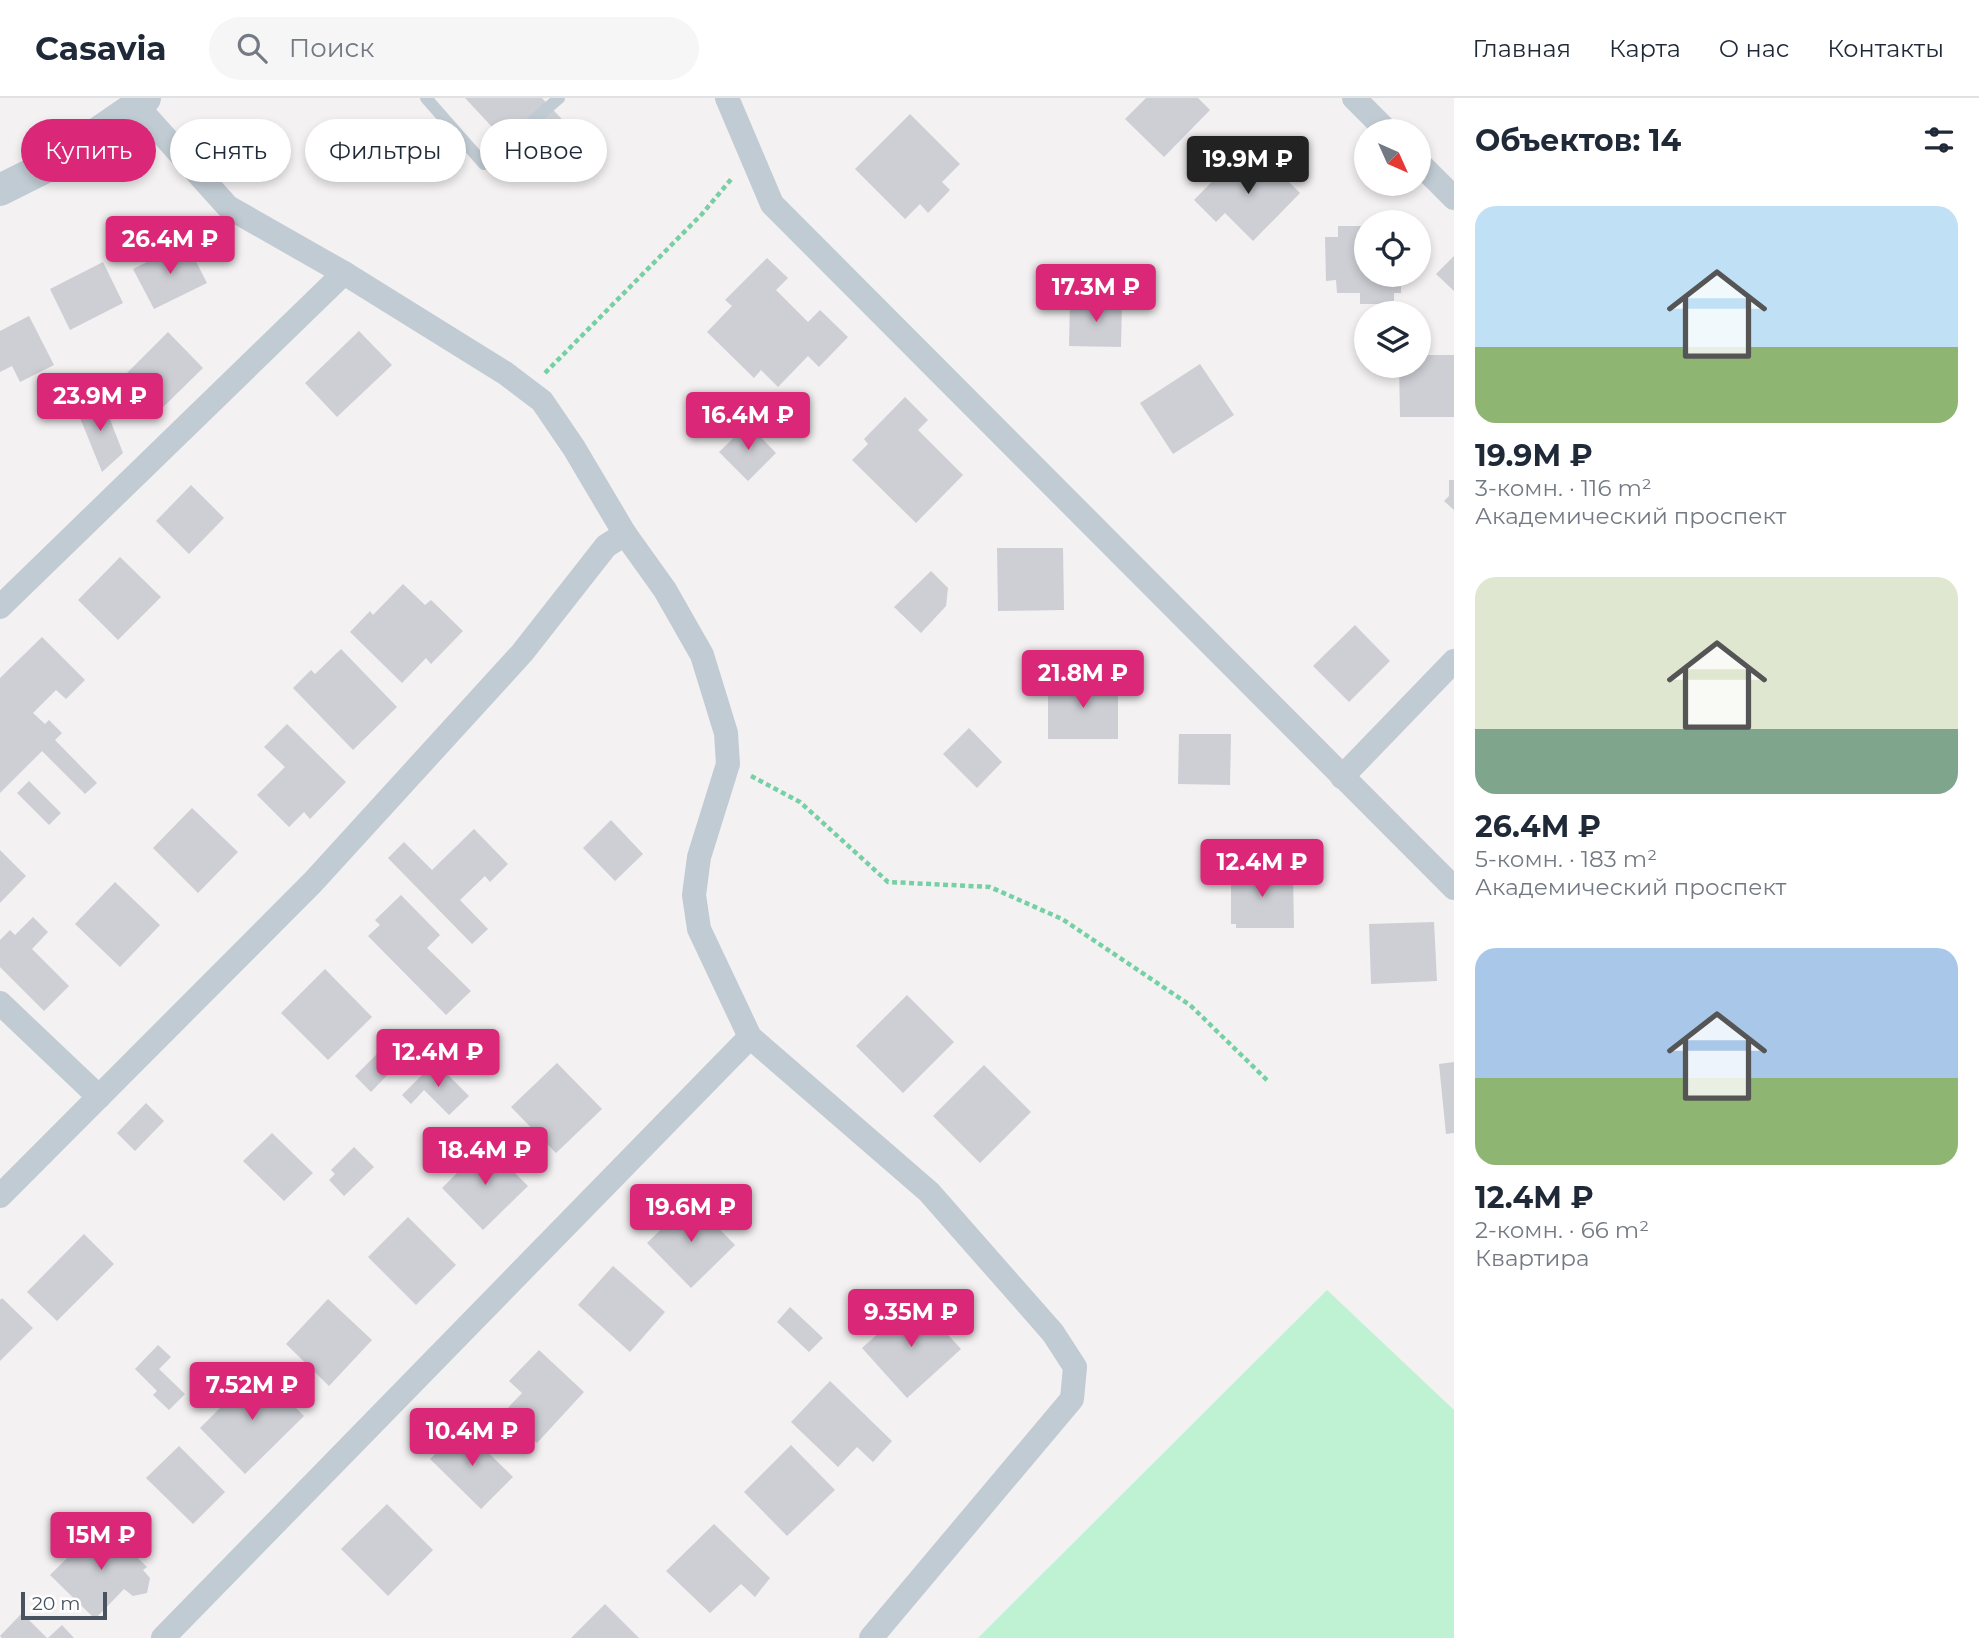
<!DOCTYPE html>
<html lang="ru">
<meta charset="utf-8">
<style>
body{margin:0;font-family:Montserrat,sans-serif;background:#f6f6f7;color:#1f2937;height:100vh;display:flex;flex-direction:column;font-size:26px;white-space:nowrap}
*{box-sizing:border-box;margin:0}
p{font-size:23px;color:#747a83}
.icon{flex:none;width:38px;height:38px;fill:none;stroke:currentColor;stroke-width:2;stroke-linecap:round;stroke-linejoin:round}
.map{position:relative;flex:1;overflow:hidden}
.drawer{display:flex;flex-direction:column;background:#fff;width:525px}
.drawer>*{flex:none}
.hud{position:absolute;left:21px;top:21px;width:665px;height:63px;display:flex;gap:14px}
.needle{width:46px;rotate:135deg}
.buttons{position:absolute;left:1354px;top:21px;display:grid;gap:14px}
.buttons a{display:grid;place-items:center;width:77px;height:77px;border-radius:50%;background:#fff;box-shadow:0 4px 10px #0003;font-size:35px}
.scale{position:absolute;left:21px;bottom:18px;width:86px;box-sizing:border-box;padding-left:7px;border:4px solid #48535f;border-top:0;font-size:19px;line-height:24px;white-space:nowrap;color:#48535f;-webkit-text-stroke:5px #fff;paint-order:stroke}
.price{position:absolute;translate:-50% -60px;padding:0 16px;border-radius:7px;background:#db2777;color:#fff;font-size:23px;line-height:46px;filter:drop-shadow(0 2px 4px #0008)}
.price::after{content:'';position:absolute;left:50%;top:42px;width:21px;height:16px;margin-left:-10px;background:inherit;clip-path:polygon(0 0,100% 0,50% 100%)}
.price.current{background:#222;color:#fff}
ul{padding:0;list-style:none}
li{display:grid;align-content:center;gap:14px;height:371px;padding:0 21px}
li span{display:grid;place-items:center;height:217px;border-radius:21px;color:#555}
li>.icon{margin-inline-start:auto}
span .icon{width:126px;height:126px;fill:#fffc;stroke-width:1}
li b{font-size:30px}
h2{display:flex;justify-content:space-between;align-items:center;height:84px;padding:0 21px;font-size:30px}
.chip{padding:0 24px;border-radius:32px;background:#fff;box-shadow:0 4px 10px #0003;font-size:24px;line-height:63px}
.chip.current{background:#db2777;color:#fff}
header{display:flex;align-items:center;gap:42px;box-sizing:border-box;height:98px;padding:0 35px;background:#fff;border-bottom:2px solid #e0e1e3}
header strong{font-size:33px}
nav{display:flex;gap:38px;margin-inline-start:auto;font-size:24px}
.search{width:490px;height:63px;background:#f6f6f7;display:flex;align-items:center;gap:18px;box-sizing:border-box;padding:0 24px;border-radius:38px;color:#747a83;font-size:26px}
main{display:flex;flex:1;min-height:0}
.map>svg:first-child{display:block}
.green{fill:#bff1d3}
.building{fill:#cdcfd5}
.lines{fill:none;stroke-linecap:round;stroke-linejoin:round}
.path{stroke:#75d0a5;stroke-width:4.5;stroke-dasharray:5 3.5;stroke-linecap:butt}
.service{stroke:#c1cbd3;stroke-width:12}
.minor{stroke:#c1cbd3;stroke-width:24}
.tertiary{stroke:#c1cbd3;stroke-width:32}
</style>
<header>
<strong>Casavia</strong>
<div class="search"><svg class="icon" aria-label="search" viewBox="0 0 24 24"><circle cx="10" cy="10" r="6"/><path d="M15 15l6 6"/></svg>Поиск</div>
<nav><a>Главная</a><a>Карта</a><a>О нас</a><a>Контакты</a></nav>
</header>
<main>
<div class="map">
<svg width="1454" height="1540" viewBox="0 0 1454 1540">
<rect width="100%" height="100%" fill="#f3f1f1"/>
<!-- green -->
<path class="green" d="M1327,1192L1454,1312V1540H978Z"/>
<!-- building -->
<g class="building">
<path d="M465,0H542L574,34L532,72Z"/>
<path d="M1146,0H1198L1210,12L1164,59L1125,21Z"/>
<path d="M910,16L960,66L942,84L950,92L928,115L920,106L905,121L855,71Z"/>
<path d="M1241,54L1264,76L1272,67L1300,95L1253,143L1225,115L1216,124L1194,102Z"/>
<path d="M1338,128H1367V177H1401V195H1394V206H1360V195H1337L1336,182L1326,183L1325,139H1338Z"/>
<path d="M186,144L207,185L154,211L133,171Z"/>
<path d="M1454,158V193L1436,176Z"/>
<path d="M767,160L788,180L776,192L808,224L820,212L848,239L819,269L808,258L778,289L761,272L754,280L707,234L732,208L725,202Z"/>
<path d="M103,164L123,205L70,232L50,191Z"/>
<path d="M1070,202L1122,203L1121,249L1069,248Z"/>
<path d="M29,218L54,267L20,284L12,268L0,274V233Z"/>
<path d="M359,233L392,267L337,319L305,285Z"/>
<path d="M168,234L203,270L157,315L122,280Z"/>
<path d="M1419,257H1454V319H1400L1399,268H1419Z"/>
<path d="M1200,266L1234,317L1173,356L1140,305Z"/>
<path d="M905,299L928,322L918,332L963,377L916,425L852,362L868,346L864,341Z"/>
<path d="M102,301L123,355L102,374L76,310Z"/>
<path d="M748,326L776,355L748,383L719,354Z"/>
<path d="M1449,382H1454V412L1444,403L1449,398Z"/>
<path d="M191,387L224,420L189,456L156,423Z"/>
<path d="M997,450H1063L1064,512L998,513Z"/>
<path d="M120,459L161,499L118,542L78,502Z"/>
<path d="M931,473L948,490L946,508L921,535L894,509Z"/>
<path d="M403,486L425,507L431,502L463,533L431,566L426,560L402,585L350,534L370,513L373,517Z"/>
<path d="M1355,527L1390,563L1349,604L1313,568Z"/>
<path d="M42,539L85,582L66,601L56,592L33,615L45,626L49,622L62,635L55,642L97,685L85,696L42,653L0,695V580Z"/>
<path d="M341,551L397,609L353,652L293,590L311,572L315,576Z"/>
<rect x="1048" y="584" width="70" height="57"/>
<path d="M287,626L346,684L310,721L304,714L289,729L257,697L285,669L264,649Z"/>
<path d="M969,630L1002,664L977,690L943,656Z"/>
<path d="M1179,636H1231L1230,687L1178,686Z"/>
<path d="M29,683L61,715L49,727L17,695Z"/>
<path d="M192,710L238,754L198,795L153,750Z"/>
<path d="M611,722L643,756L615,783L583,750Z"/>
<path d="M474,731L508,766L490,784L485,778L460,802L488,831L472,846L388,760L404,744L432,772Z"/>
<path d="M0,752L26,778L0,805Z"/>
<path d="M1244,769H1270V775H1289V779L1293,778L1294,830H1236V826H1231V776L1244,775Z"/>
<path d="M115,784L160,827L120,869L75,826Z"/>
<path d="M401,797L440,837L427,850L471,893L446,917L368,838L380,827L375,822Z"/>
<path d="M33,819L48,834L32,851L69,888L44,913L0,869V842L10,832L15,837Z"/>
<path d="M1434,824L1437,883L1371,886L1369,826Z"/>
<path d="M325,871L372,919L328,962L281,915Z"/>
<path d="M907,897L954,944L903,995L856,948Z"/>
<path d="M377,956L393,971L371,994L355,978Z"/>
<path d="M435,964L469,998L449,1017L424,992L411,1006L402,997Z"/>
<path d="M1454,964V1035L1446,1036L1439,966Z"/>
<path d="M557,965L602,1011L556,1055L511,1009Z"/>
<path d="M984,967L1031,1014L980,1065L933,1018Z"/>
<path d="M146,1005L164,1023L135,1053L117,1035Z"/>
<path d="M272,1035L313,1075L284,1103L243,1063Z"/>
<path d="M486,1046L528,1088L483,1132L442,1090Z"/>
<path d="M354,1049L374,1069L344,1098L329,1082L335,1076L331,1072Z"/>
<path d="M691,1102L735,1147L691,1190L647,1145Z"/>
<path d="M408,1119L456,1167L416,1207L368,1159Z"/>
<path d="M84,1136L114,1166L57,1223L27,1194Z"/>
<path d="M613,1168L665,1214L630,1254L578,1207Z"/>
<path d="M2,1200L33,1230L0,1263V1202Z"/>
<path d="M328,1201L372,1242L329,1288L286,1246Z"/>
<path d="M916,1202L961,1251L907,1300L862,1250Z"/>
<path d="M790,1209L823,1240L809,1254L777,1224Z"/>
<path d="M158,1247L171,1259L159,1271L185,1296L169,1312L153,1297L157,1293L135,1271Z"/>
<path d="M539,1252L584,1294L537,1345L504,1314L522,1295L509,1283Z"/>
<path d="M258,1272L304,1318L245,1376L200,1330Z"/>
<path d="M830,1283L892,1343L873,1364L857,1349L838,1369L791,1324Z"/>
<path d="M462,1329L513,1379L481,1411L430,1361Z"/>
<path d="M791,1347L835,1392L787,1438L744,1394Z"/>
<path d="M179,1348L225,1394L193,1426L146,1380Z"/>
<path d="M387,1406L433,1452L388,1498L341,1451Z"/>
<path d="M102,1425L147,1469L143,1472L150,1480L147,1495L133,1498L124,1491L95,1521L50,1477Z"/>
<path d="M714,1426L770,1480L755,1499L741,1486L710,1515L666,1473Z"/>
<path d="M605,1506L639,1540H571Z"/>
<path d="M22,1515L47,1540H2L0,1538Z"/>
<path d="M62,1527L74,1540H48Z"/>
</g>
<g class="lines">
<!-- path -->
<g class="path">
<path d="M545,275L702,116L733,79"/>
<path d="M751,678L800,704L888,784L990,789L1062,821L1190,907L1269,984"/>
</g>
<!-- service -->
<path class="service" d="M426,0L484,66L559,0"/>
<!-- minor -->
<g class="minor">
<path d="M727,0L772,106L1454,790"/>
<path d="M1354,0L1387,33"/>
<path d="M137,8L228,109L344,175L505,275L542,303L574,350L625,436L665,492L702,557L726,635L728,666L699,759L694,797L699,831L750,939L929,1094L1053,1235L1075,1269L1072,1301L871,1540"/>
<path d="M1419,65L1454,100"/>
<path d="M0,509L344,175"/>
<path d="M1342,679L1454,563"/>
<path d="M0,905L99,999"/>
<path d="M0,1098L313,784L522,555L606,448L625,436"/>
<path d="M163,1540L750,939"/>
</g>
<!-- tertiary -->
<path class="tertiary" d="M0,92L54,65L137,8L145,0"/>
</g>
</svg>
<div class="buttons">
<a><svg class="needle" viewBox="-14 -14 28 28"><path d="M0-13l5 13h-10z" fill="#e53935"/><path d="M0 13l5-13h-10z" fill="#747a83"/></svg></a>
<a><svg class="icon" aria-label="locate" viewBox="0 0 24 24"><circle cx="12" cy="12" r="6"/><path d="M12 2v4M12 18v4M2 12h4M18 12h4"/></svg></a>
<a><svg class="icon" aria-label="layers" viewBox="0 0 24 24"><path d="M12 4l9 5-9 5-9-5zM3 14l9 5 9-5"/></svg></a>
</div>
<div class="scale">20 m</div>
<b class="price current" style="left:1248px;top:98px">19.9M ₽</b>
<b class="price" style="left:170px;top:178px">26.4M ₽</b>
<b class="price" style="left:1096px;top:226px">17.3M ₽</b>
<b class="price" style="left:100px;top:335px">23.9M ₽</b>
<b class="price" style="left:748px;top:354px">16.4M ₽</b>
<b class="price" style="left:1083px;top:612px">21.8M ₽</b>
<b class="price" style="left:1262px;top:801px">12.4M ₽</b>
<b class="price" style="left:438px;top:991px">12.4M ₽</b>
<b class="price" style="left:485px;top:1089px">18.4M ₽</b>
<b class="price" style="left:691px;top:1146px">19.6M ₽</b>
<b class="price" style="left:911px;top:1251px">9.35M ₽</b>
<b class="price" style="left:252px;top:1324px">7.52M ₽</b>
<b class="price" style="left:472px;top:1370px">10.4M ₽</b>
<b class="price" style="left:101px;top:1474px">15M ₽</b>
<div class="hud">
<a class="chip current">Купить</a>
<a class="chip">Снять</a>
<a class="chip">Фильтры</a>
<a class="chip">Новое</a>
</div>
</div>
<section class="drawer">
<h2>Объектов: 14<svg class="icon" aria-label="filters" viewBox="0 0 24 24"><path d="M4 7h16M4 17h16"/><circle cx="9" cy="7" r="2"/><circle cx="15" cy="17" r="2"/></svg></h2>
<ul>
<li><span style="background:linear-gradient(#bfe0f5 65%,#8fb573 0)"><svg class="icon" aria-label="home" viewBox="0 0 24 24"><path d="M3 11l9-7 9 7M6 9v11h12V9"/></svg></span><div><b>19.9M ₽</b><p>3-комн. · 116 m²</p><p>Академический проспект</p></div></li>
<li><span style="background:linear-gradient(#dfe7d0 70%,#7fa58c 0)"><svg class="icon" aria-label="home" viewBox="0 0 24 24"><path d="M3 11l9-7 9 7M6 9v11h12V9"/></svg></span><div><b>26.4M ₽</b><p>5-комн. · 183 m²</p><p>Академический проспект</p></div></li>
<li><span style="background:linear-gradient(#a9c7e8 60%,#8fb573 0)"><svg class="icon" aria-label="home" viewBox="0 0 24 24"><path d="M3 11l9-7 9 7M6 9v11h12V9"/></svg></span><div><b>12.4M ₽</b><p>2-комн. · 66 m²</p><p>Квартира</p></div></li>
</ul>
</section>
</main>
